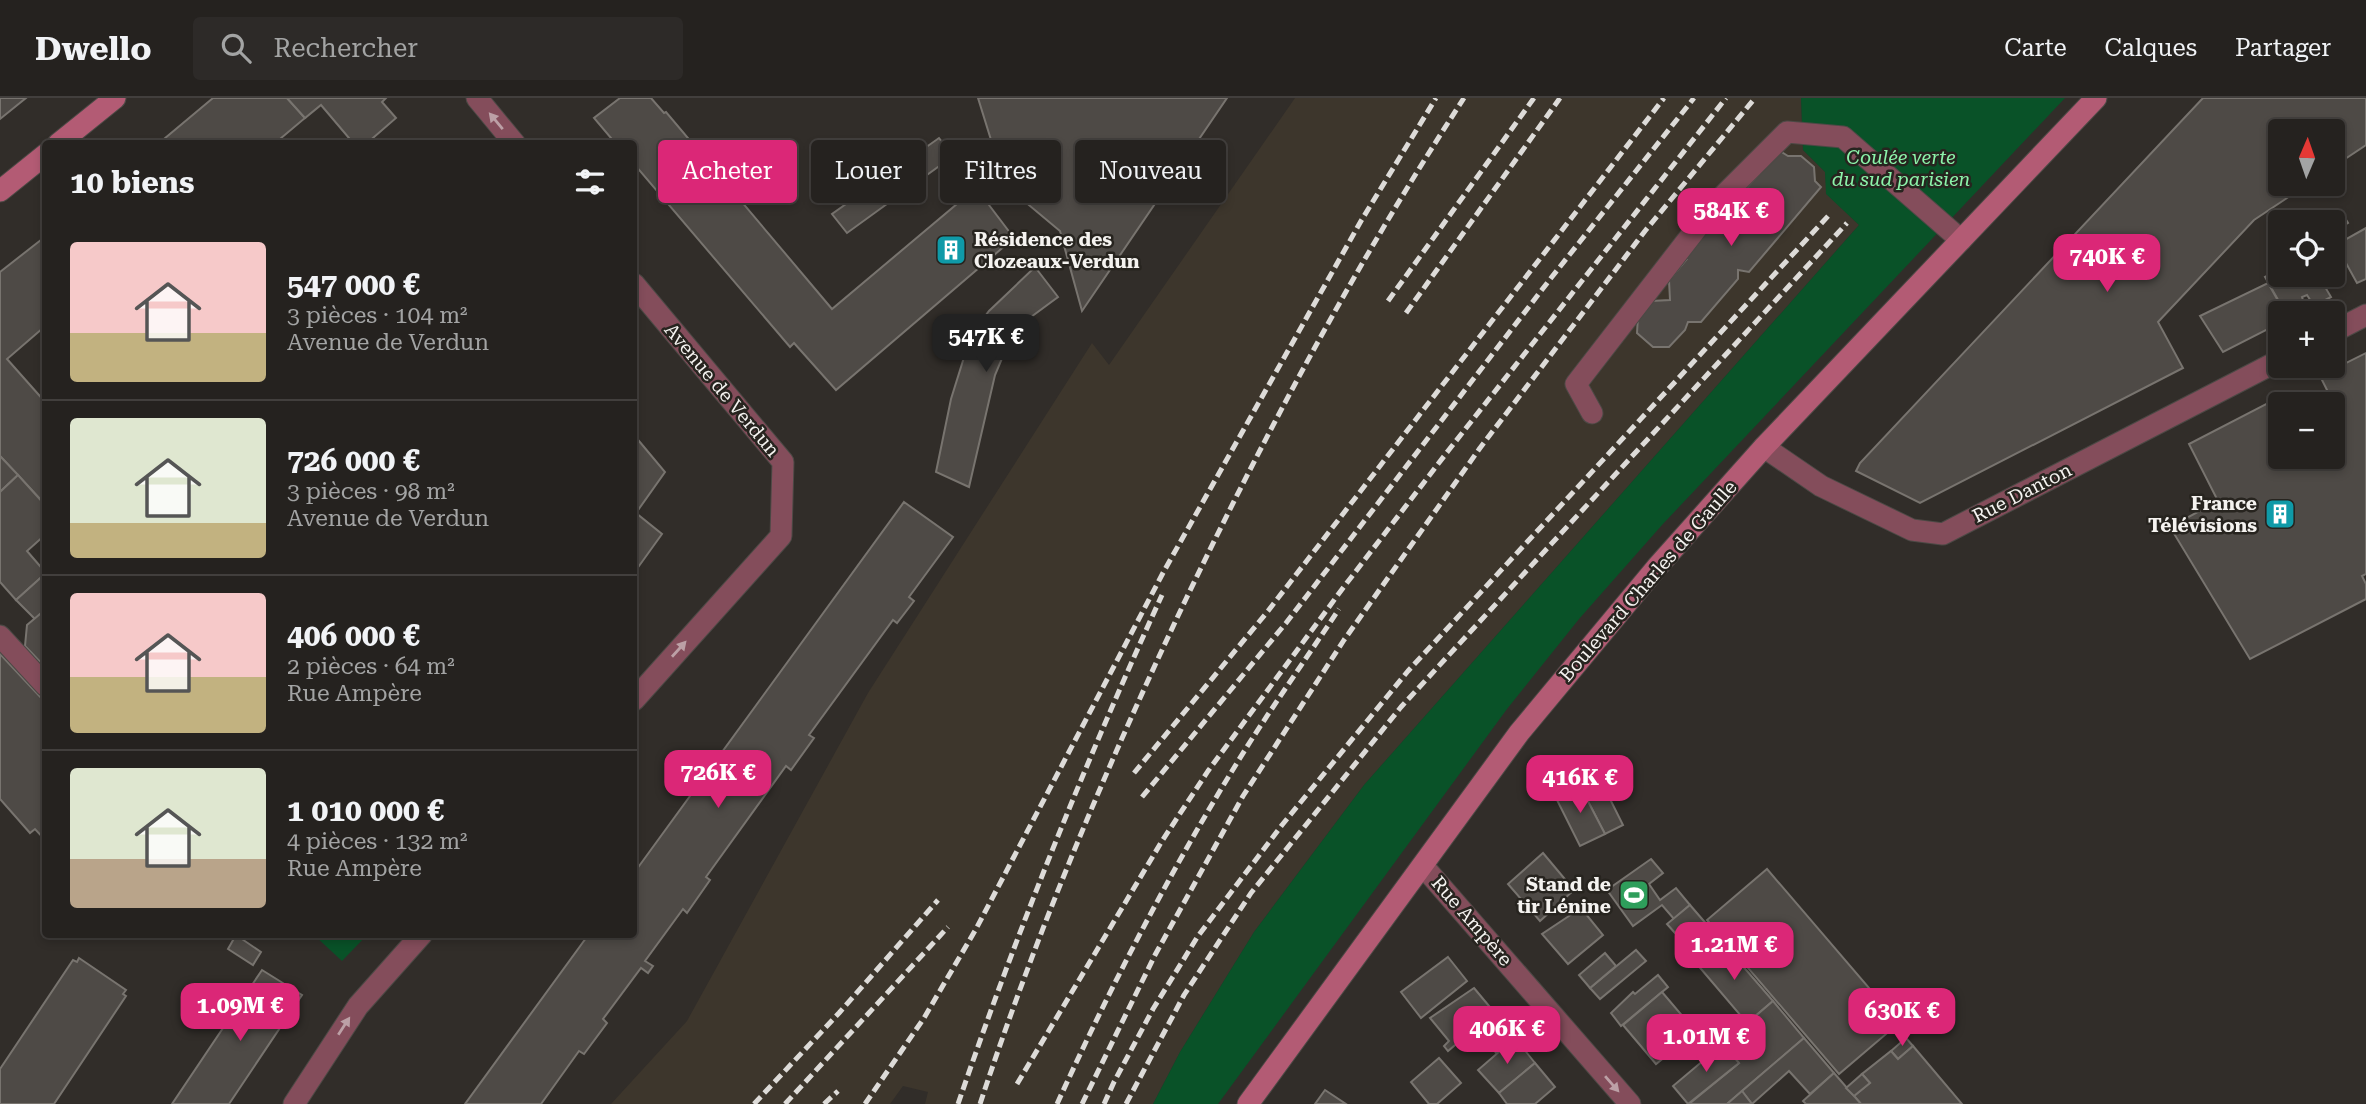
<!DOCTYPE html>
<html lang="fr">
<meta charset="utf-8">
<style>
body{margin:0;font-family:"Roboto Serif",serif;background:#2d2a28;color:#f1f3f6;height:100vh;display:flex;flex-direction:column;font-size:26px;white-space:nowrap}
*{box-sizing:border-box;margin:0}
p{font-size:23px;color:#a3a4a4}
.icon{flex:none;width:38px;height:38px;fill:none;stroke:currentColor;stroke-width:2;stroke-linecap:round;stroke-linejoin:round}
.map{position:relative;flex:1;overflow:hidden}
.side{position:absolute;left:42px;top:42px;width:595px;height:798px;display:flex;flex-direction:column;background:#25221f;border-radius:7px;box-shadow:0 4px 10px #0003,0 0 0 2px #423f3d}
.side>*{flex:none}
.guide{position:absolute;left:658px;top:42px;width:665px;height:63px;display:flex;gap:14px}
.needle{width:46px;rotate:2deg}
.controls{position:absolute;left:2268px;top:21px;display:grid;gap:14px}
.controls a{display:grid;place-items:center;width:77px;height:77px;border-radius:7px;background:#25221f;box-shadow:0 4px 10px #0003,0 0 0 2px #423f3d;font-size:35px}
.price{position:absolute;translate:-50% -60px;padding:0 16px;border-radius:14px;background:#db2777;color:#fff;font-size:23px;line-height:46px;filter:drop-shadow(0 2px 4px #0008)}
.price::after{content:'';position:absolute;left:50%;top:42px;width:21px;height:16px;margin-left:-10px;background:inherit;clip-path:polygon(0 0,100% 0,50% 100%)}
.price.on{background:#222;color:#fff}
ul{padding:0;list-style:none}
li{display:flex;align-items:center;gap:21px;height:175px;padding:0 28px}
li+li{border-top:2px solid #423f3d}
li span{display:grid;place-items:center;flex:none;width:196px;height:140px;border-radius:7px;color:#555}
li>.icon{margin-inline-start:auto}
span .icon{width:84px;height:84px;fill:#fffc;stroke-width:1}
li b{font-size:30px}
h2{display:flex;justify-content:space-between;align-items:center;height:84px;padding:0 28px;font-size:30px}
.chip{padding:0 24px;border-radius:7px;background:#25221f;box-shadow:0 4px 10px #0003,0 0 0 2px #423f3d;font-size:24px;line-height:63px}
.chip.on{background:#db2777;color:#fff}
header{display:flex;align-items:center;gap:42px;box-sizing:border-box;height:98px;padding:0 35px;background:#25221f;border-bottom:2px solid #423f3d}
header strong{font-size:33px}
nav{display:flex;gap:38px;margin-inline-start:auto;font-size:24px}
.search{width:490px;height:63px;background:#2d2a28;display:flex;align-items:center;gap:18px;box-sizing:border-box;padding:0 24px;border-radius:7px;color:#a3a4a4;font-size:26px}
.map>svg:first-child{display:block}
.built{fill:#3d362c}
.green{fill:#095228}
.building{fill:#4e4a46;stroke:#78746f;stroke-width:2}
.lines{fill:none;stroke-linecap:round;stroke-linejoin:round}
.service-casing{stroke:#4c4945;stroke-width:23}
.pedestrian-casing{stroke:#4c4945;stroke-width:23}
.minor-casing{stroke:#4c4945;stroke-width:23}
.secondary-casing{stroke:#4c4945;stroke-width:23}
.service{stroke:#844d5b;stroke-width:21}
.pedestrian{stroke:#844d5b;stroke-width:21}
.minor{stroke:#844d5b;stroke-width:21}
.secondary{stroke:#b35b74;stroke-width:21}
.rail{stroke:#dddbd8;stroke-width:5;stroke-dasharray:10 5;stroke-linecap:butt}
.oneway{fill:#bca0a6}
.labels{text-anchor:middle;dominant-baseline:central;stroke-width:5;stroke-linejoin:round;paint-order:stroke}
.park-label{font-size:19px;font-style:italic;fill:#8cf4aa;stroke:#27241f}
.poi-label{font-size:19px;font-weight:bold;fill:#f5f3f0;stroke:#27241f;text-anchor:end}
.street-label{font-size:19px;fill:#f5f3f0;stroke:#27241f}
</style>
<header>
<strong>Dwello</strong>
<div class="search"><svg class="icon" aria-label="search" viewBox="0 0 24 24"><circle cx="10" cy="10" r="6"/><path d="M15 15l6 6"/></svg>Rechercher</div>
<nav><a>Carte</a><a>Calques</a><a>Partager</a></nav>
</header>
<div class="map">
<svg width="2366" height="1006" viewBox="0 0 2366 1006">
<rect width="100%" height="100%" fill="#312d29"/>
<!-- built -->
<path class="built" d="M1295,0H1801L1803,52L1825,74L1827,96L1859,127L1364,687L1254,834L1180,954L1153,1006H925L928,994L903,988L890,1006H611L687,923L868,595L1092,245L1109,267Z"/>
<!-- green -->
<g class="green">
<path d="M1801,0H2065L1662,427L1579,521L1507,611L1218,1006H1153L1180,954L1254,834L1364,687L1859,127L1826,96L1825,74L1803,52Z"/>
<path d="M314,837H367L342,863Z"/>
</g>
<!-- building -->
<g class="building">
<path d="M0,0H26L0,21Z"/>
<path d="M213,0H287L305,20L274,46H158Z"/>
<path d="M287,0H386L382,4L396,20L366,46H354L321,7L305,20Z"/>
<path d="M620,0H651L664,15L666,14L832,211L976,90L1014,140L836,292L794,245L790,249L634,66V46H616L594,20Z"/>
<path d="M978,0H1227L1082,213L1060,133L1005,87Z"/>
<path d="M2203,0H2366V47L2333,69V33H2280V86H2308L2254,122L2158,224L2183,270L1920,405L1856,373L1860,365Z"/>
<path d="M939,40L953,58L847,135L832,116Z"/>
<path d="M1780,53L1788,58H1801L1814,69L1815,83L1821,89L1749,174L1738,172V181L1701,224H1688L1685,232L1669,249H1653L1637,235L1638,218L1651,203L1670,202L1669,182L1686,162H1681Z"/>
<path d="M2342,115L2348,125L2333,134V124H2326Z"/>
<path d="M2366,130V181L2357,185L2336,147Z"/>
<path d="M46,138V232L43,230L7,261L46,305V398L41,402L0,358V174Z"/>
<path d="M1035,169L1058,199L1031,219L1008,246L995,277L969,389L936,374L951,301L971,237L989,213Z"/>
<path d="M2280,171V177H2318L2331,199L2314,208L2307,197L2302,199L2304,205L2285,214L2265,179Z"/>
<path d="M2268,185L2285,215H2280V225L2223,254L2200,218Z"/>
<path d="M2366,255V476L2362,478L2366,486V501L2250,561L2170,429L2218,403L2189,346L2270,304L2280,324V359H2333V315L2337,312L2320,278Z"/>
<path d="M634,337L665,374L636,415L662,436L634,475Z"/>
<path d="M0,358L18,377L0,394Z"/>
<path d="M18,377L46,408V436L27,453L46,475L16,502L0,484V394Z"/>
<path d="M904,404L953,439L909,499L914,503L897,525L893,522L809,637L814,640L791,672L786,668L706,779L710,782L687,815L683,811L645,863L653,868L648,875L641,870L603,921L607,925L584,956L579,953L541,1006H465L589,836H634V775Z"/>
<path d="M46,475V511L35,521L16,502Z"/>
<path d="M46,511V570L25,548L27,527Z"/>
<path d="M0,556L46,605V743L35,731L30,735L0,701Z"/>
<path d="M1598,677L1623,727L1605,736L1579,686Z"/>
<path d="M1579,686L1605,736L1580,748L1555,698Z"/>
<path d="M1543,755L1574,792L1540,823L1508,786Z"/>
<path d="M1651,761L1663,775L1649,786L1660,802L1676,790L1690,807L1674,821L1662,807L1633,828L1607,792Z"/>
<path d="M1767,771L1899,925L1839,976L1707,822Z"/>
<path d="M1690,807L1721,843L1699,862L1667,826Z"/>
<path d="M1581,810L1603,837L1568,866L1542,836Z"/>
<path d="M236,837L261,854L253,867L228,851Z"/>
<path d="M1721,843L1773,903L1747,925L1696,865Z"/>
<path d="M1636,852L1646,863L1600,901L1590,890Z"/>
<path d="M1605,855L1616,868L1590,890L1579,877Z"/>
<path d="M1448,859L1467,883L1421,920L1401,894Z"/>
<path d="M79,860L126,892L123,896L126,898L54,1006H0V971L73,862L77,864Z"/>
<path d="M262,872L302,897L229,1006H172Z"/>
<path d="M1658,877L1668,889L1621,928L1611,915L1633,894L1635,896Z"/>
<path d="M1474,890L1494,914L1448,953L1444,948L1449,943L1430,920Z"/>
<path d="M1662,894L1696,934L1656,966L1623,927Z"/>
<path d="M1773,903L1804,940L1727,1006H1689L1739,965L1723,946Z"/>
<path d="M1509,922L1520,935L1497,956L1485,941Z"/>
<path d="M1515,940L1535,965L1499,995L1478,972Z"/>
<path d="M1804,940L1834,975L1810,996L1789,973L1752,1006L1742,993Z"/>
<path d="M1906,940L1913,948L1898,961L1891,953Z"/>
<path d="M1723,946L1739,965L1688,1006L1673,988Z"/>
<path d="M1913,948L1962,1006H1861L1854,998L1870,985L1862,976L1891,953L1898,961Z"/>
<path d="M1439,960L1461,985L1437,1006H1429L1411,984Z"/>
<path d="M1535,965L1555,989L1535,1006H1507L1499,995Z"/>
<path d="M1834,975L1861,1006H1806L1803,1003Z"/>
<path d="M1862,976L1870,985L1854,998L1846,990Z"/>
<path d="M1325,992L1346,1006H1315Z"/>
<path d="M1742,993L1752,1006H1727Z"/>
</g>
<g class="lines">
<!-- service casing -->
<g class="service-casing">
<path id="service" d="M1592,315L1576,286L1717,104L1787,34L1843,39L1961,142"/>
</g>
<!-- pedestrian casing -->
<g class="pedestrian-casing">
<path id="pedestrian" d="M0,538L46,588"/>
</g>
<!-- minor casing -->
<g class="minor-casing">
<g id="minor">
<path d="M477,0L515,46"/>
<path d="M634,186L783,364L781,438L634,602"/>
<path d="M2333,234L2366,217"/>
<path d="M1764,349L1821,388L1912,432L1943,436L2280,262"/>
<path d="M1423,768L1630,1006"/>
<path d="M294,1006L358,908L422,836"/>
</g>
</g>
<!-- secondary casing -->
<g class="secondary-casing">
<g id="secondary">
<path d="M58,46L115,0"/>
<path d="M0,93L46,56"/>
<path d="M1248,1006L1519,635L1657,469L1764,349L2096,0"/>
</g>
</g>
<!-- service -->
<use href="#service" class="service"/>
<!-- pedestrian -->
<use href="#pedestrian" class="pedestrian"/>
<!-- minor -->
<use href="#minor" class="minor"/>
<!-- secondary -->
<use href="#secondary" class="secondary"/>
<!-- rail -->
<g class="rail">
<path d="M1388,203L1534,0"/>
<path d="M1406,215L1560,0"/>
<path d="M1134,675L1268,513L1664,0"/>
<path d="M1142,699L1286,525L1551,180L1694,0"/>
<path d="M1017,986L1162,743L1208,673L1343,490L1448,353L1726,0"/>
<path d="M754,1006L839,915L938,802"/>
<path d="M785,1006L948,829"/>
<path d="M824,1006L838,993"/>
<path d="M865,1006L924,920L976,831L1164,473L1361,123L1436,0"/>
<path d="M958,1006C1017,833 1086,663 1162,497"/>
<path d="M980,1006C1037,833 1108,665 1186,501C1269,328 1359,161 1464,0"/>
<path d="M1057,1006C1114,881 1177,760 1250,644C1279,599 1310,555 1339,511"/>
<path d="M1082,1006L1155,857L1243,698L1344,542L1480,350L1645,133L1755,0"/>
<path d="M1104,1006L1114,984L1153,911L1198,838L1282,727L1408,573L1830,116"/>
<path d="M1126,1006L1184,897L1251,795L1401,609L1847,125"/>
</g>
</g>
<!-- one-way arrows -->
<defs><path id="oneway-solid" d="M-6-.8H1V-3.2L6.5 0L1 3.2V.8H-6Z" transform="scale(1.75)"/></defs>
<g class="oneway">
<use href="#oneway-solid" transform="translate(496 23) rotate(-130)"/>
<use href="#oneway-solid" transform="translate(679 551) rotate(-48)"/>
<use href="#oneway-solid" transform="translate(344 928) rotate(-57)"/>
<use href="#oneway-solid" transform="translate(1612 986) rotate(49)"/>
</g>
<!-- icons -->
<defs>
<g id="building-square" transform="scale(1.575)"><rect x="-9" y="-9" width="18" height="18" rx="4" fill="#0f9aa8" stroke="#27241f"/><path d="M-4-6H4V6H1V3H-1V6H-4ZM-2.5-4.3h1.7v1.8h-1.7ZM.8-4.3h1.7v1.8H.8ZM-2.5-1h1.7V.8h-1.7ZM.8-1h1.7V.8H.8Z" fill="#fff"/></g>
<g id="stadium-square" transform="scale(1.575)"><rect x="-9" y="-9" width="18" height="18" rx="4" fill="#2e9e5b" stroke="#27241f"/><path d="M0-5a6.5 5 0 1 0 0 10a6.5 5 0 1 0 0-10ZM-3.5-1.8h7v3.6h-7Z" fill="#fff"/></g>
</defs>
<g fill-rule="evenodd">
<use href="#building-square" x="951" y="152"/>
<use href="#building-square" x="2280" y="416"/>
<use href="#stadium-square" x="1634" y="797"/>
</g>
<g class="labels">
<!-- park labels -->
<g class="park-label">
<text x="1901" y="59">Coulée verte<tspan x="1901" dy="22">du sud parisien</tspan></text>
</g>
<!-- poi labels -->
<g class="poi-label">
<text x="974" y="141" text-anchor="start">Résidence des<tspan x="974" dy="22">Clozeaux-Verdun</tspan></text>
<text x="2257" y="405">France<tspan x="2257" dy="22">Télévisions</tspan></text>
<text x="1611" y="786">Stand de<tspan x="1611" dy="22">tir Lénine</tspan></text>
</g>
<!-- street labels -->
<g class="street-label">
<text transform="translate(722 292) rotate(50)">Avenue de Verdun</text>
<text transform="translate(2022 395) rotate(-27)">Rue Danton</text>
<text transform="translate(1648 483) rotate(-49)">Boulevard Charles de Gaulle</text>
<text transform="translate(1472 823) rotate(49)">Rue Ampère</text>
</g>
</g>
</svg>
<div class="controls">
<a><svg class="needle" viewBox="-14 -14 28 28"><path d="M0-13l5 13h-10z" fill="#e53935"/><path d="M0 13l5-13h-10z" fill="#a3a4a4"/></svg></a>
<a><svg class="icon" aria-label="locate" viewBox="0 0 24 24"><circle cx="12" cy="12" r="6"/><path d="M12 2v4M12 18v4M2 12h4M18 12h4"/></svg></a>
<a>+</a>
<a>−</a>
</div>
<b class="price" style="left:1731px;top:150px">584K €</b>
<b class="price" style="left:2107px;top:196px">740K €</b>
<b class="price on" style="left:986px;top:276px">547K €</b>
<b class="price" style="left:718px;top:712px">726K €</b>
<b class="price" style="left:1580px;top:717px">416K €</b>
<b class="price" style="left:1734px;top:884px">1.21M €</b>
<b class="price" style="left:240px;top:945px">1.09M €</b>
<b class="price" style="left:1902px;top:950px">630K €</b>
<b class="price" style="left:1507px;top:968px">406K €</b>
<b class="price" style="left:1706px;top:976px">1.01M €</b>
<div class="guide">
<a class="chip on">Acheter</a>
<a class="chip">Louer</a>
<a class="chip">Filtres</a>
<a class="chip">Nouveau</a>
</div>
<section class="side">
<h2>10 biens<svg class="icon" aria-label="filters" viewBox="0 0 24 24"><path d="M4 7h16M4 17h16"/><circle cx="9" cy="7" r="2"/><circle cx="15" cy="17" r="2"/></svg></h2>
<ul>
<li><span style="background:linear-gradient(#f6c9c9 65%,#c2b280 0)"><svg class="icon" aria-label="home" viewBox="0 0 24 24"><path d="M3 11l9-7 9 7M6 9v11h12V9"/></svg></span><div><b>547 000 €</b><p>3 pièces · 104 m²</p><p>Avenue de Verdun</p></div></li>
<li><span style="background:linear-gradient(#dfe7d0 75%,#c2b280 0)"><svg class="icon" aria-label="home" viewBox="0 0 24 24"><path d="M3 11l9-7 9 7M6 9v11h12V9"/></svg></span><div><b>726 000 €</b><p>3 pièces · 98 m²</p><p>Avenue de Verdun</p></div></li>
<li><span style="background:linear-gradient(#f6c9c9 60%,#c2b280 0)"><svg class="icon" aria-label="home" viewBox="0 0 24 24"><path d="M3 11l9-7 9 7M6 9v11h12V9"/></svg></span><div><b>406 000 €</b><p>2 pièces · 64 m²</p><p>Rue Ampère</p></div></li>
<li><span style="background:linear-gradient(#dfe7d0 65%,#b9a48a 0)"><svg class="icon" aria-label="home" viewBox="0 0 24 24"><path d="M3 11l9-7 9 7M6 9v11h12V9"/></svg></span><div><b>1 010 000 €</b><p>4 pièces · 132 m²</p><p>Rue Ampère</p></div></li>
</ul>
</section>
</div>
